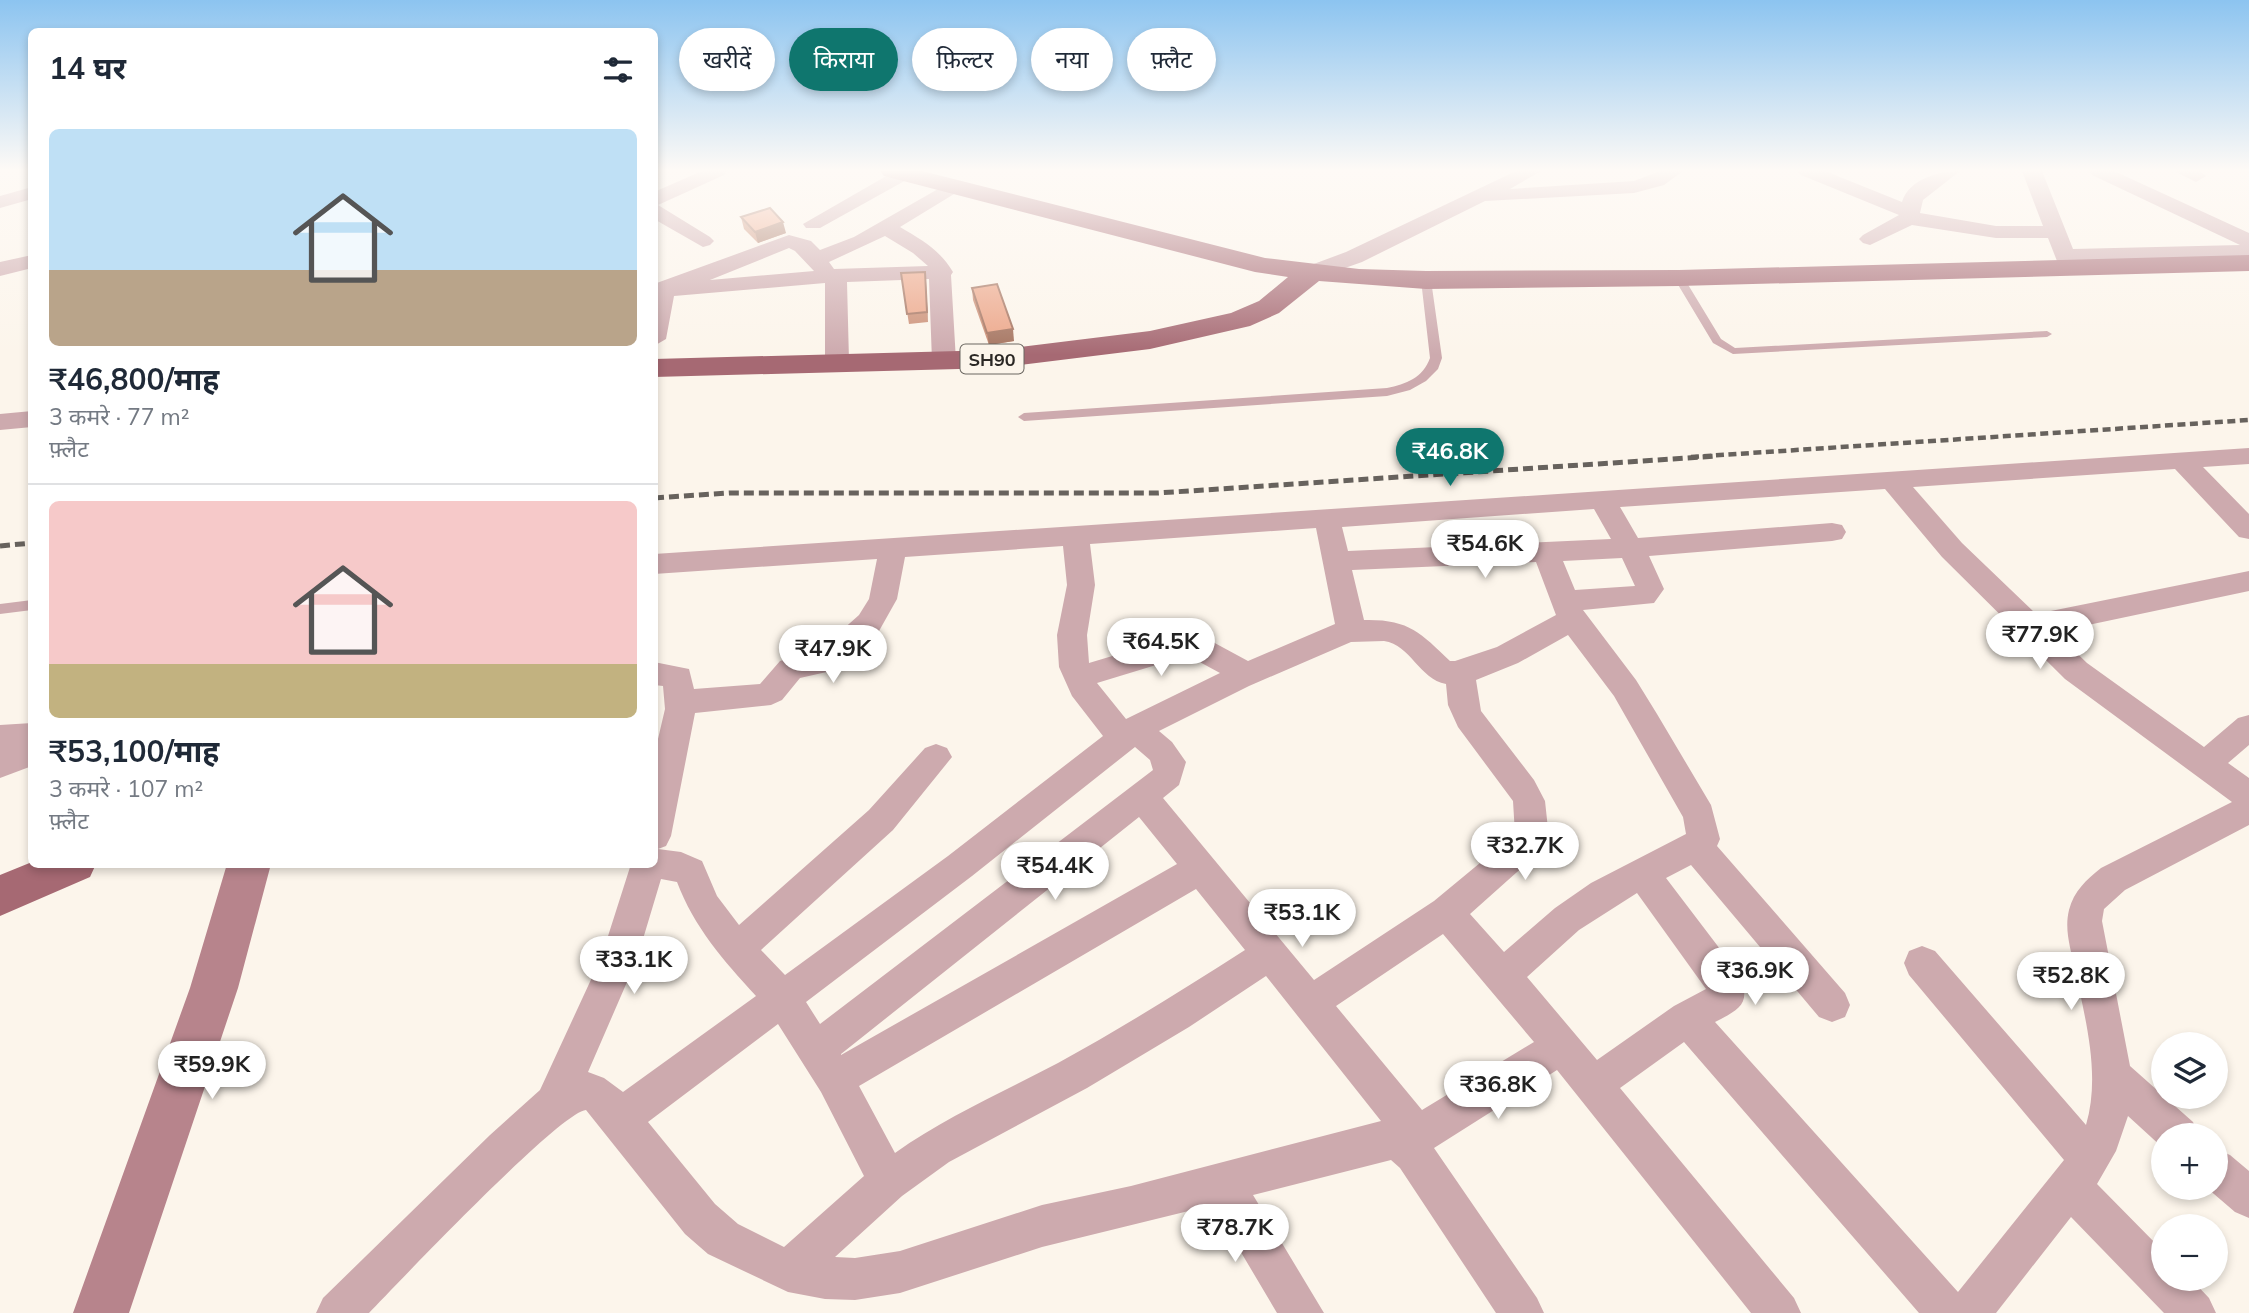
<!DOCTYPE html>
<html lang="hi">
<meta charset="utf-8">
<style>
body{margin:0;font-family:Mulish,"Noto Sans Devanagari",sans-serif;background:#f6f6f7;color:#1f2937;height:100vh;display:flex;flex-direction:column;font-size:26px;white-space:nowrap}
*{box-sizing:border-box;margin:0}
p{font-size:23px;color:#747a83}
.icon{flex:none;width:38px;height:38px;fill:none;stroke:currentColor;stroke-width:2;stroke-linecap:round;stroke-linejoin:round}
.map{position:relative;flex:1;overflow:hidden}
.sheet{position:absolute;left:28px;top:28px;width:630px;height:840px;display:flex;flex-direction:column;background:#fff;border-radius:10px;box-shadow:0 4px 10px #0003}
.sheet>*{flex:none}
.hud{position:absolute;left:679px;top:28px;width:665px;height:63px;display:flex;gap:14px}
.tools{position:absolute;left:2151px;top:1032px;display:grid;gap:14px}
.tools a{display:grid;place-items:center;width:77px;height:77px;border-radius:50%;background:#fff;box-shadow:0 4px 10px #0003;font-size:35px}
.price{position:absolute;translate:-50% -60px;padding:0 16px;border-radius:24px;background:#fff;color:#222;font-size:23px;line-height:46px;filter:drop-shadow(0 2px 4px #0008)}
.price::after{content:'';position:absolute;left:50%;top:42px;width:21px;height:16px;margin-left:-10px;background:inherit;clip-path:polygon(0 0,100% 0,50% 100%)}
.price.active{background:#0f766e;color:#fff}
ul{padding:0;list-style:none}
li{display:grid;align-content:center;gap:14px;height:371px;padding:0 21px}
li+li{border-top:2px solid #e0e1e3}
li span{display:grid;place-items:center;height:217px;border-radius:10px;color:#555}
li>.icon{margin-inline-start:auto}
span .icon{width:126px;height:126px;fill:#fffc;stroke-width:1}
li b{font-size:30px}
h2{display:flex;justify-content:space-between;align-items:center;height:84px;padding:0 21px;font-size:30px}
.pill{padding:0 24px;border-radius:32px;background:#fff;box-shadow:0 4px 10px #0003;font-size:24px;line-height:63px}
.pill.active{background:#0f766e;color:#fff}
.map>svg:first-child{display:block}
.lines{fill:none;stroke-linecap:round;stroke-linejoin:round}
.lane{fill:#cdaaae;fill-rule:evenodd}
.street{fill:#cdaaae;fill-rule:evenodd}
.secondary{fill:#b7848c;fill-rule:evenodd}
.primary{fill:#a66973;fill-rule:evenodd}
.rail-far1{stroke:#67625d;stroke-width:4.5;stroke-dasharray:8 4.5;stroke-linecap:butt}
.rail{stroke:#67625d;stroke-width:5;stroke-dasharray:10 5;stroke-linecap:butt}
.wall{fill:#cb8f76}
.shaded-wall{fill:#a57460}
.building{fill:#eca689;stroke:#a57460;stroke-width:2}
.labels{text-anchor:middle;dominant-baseline:central;stroke-width:5;stroke-linejoin:round;paint-order:stroke}
.shield{fill:#fcf5eb;stroke:#6a6660;stroke-width:2}
.shield-label{font-size:18px;font-weight:bold;fill:#2b2825}
</style>
<div class="map">
<svg width="2249" height="1313" viewBox="0 0 2249 1313">
<rect width="100%" height="100%" fill="#fcf5eb"/>
<g class="lines">
<!-- lane -->
<g class="lane">
<path d="M1679,275L1684,278L1721,339L1735,348L2047,331L2052,334L2047,337L1733,354L1713,343L1674,278Z"/>
<path d="M1426,277L1431,280L1442,358L1438,369L1426,381L1410,390L1387,396L1024,421L1018,417L1024,413L1387,388C1406,384 1423,378 1430,358L1421,280Z"/>
<path d="M32,600V610L0,614V604Z"/>
</g>
<!-- street -->
<g class="street">
<path d="M702,171H727L724,175L658,205L710,237L714,241L710,245L703,247L654,219V192Z"/>
<path d="M895,171H915L917,174L820,228H806L803,224Z"/>
<path d="M1516,171H1541L1510,189L1634,181L1660,171H1683L1664,185L1634,193L1485,201L1362,262L1311,280L1300,273L1303,268L1346,252Z"/>
<path d="M1798,171H1825L1902,202C1909,179 1939,171 1960,171L1923,200L1920,213L1996,226H2043L2022,171H2042L2073,249L2240,245L2092,175L2089,171H2114L2249,233V257L2065,262L2057,261L2048,238H1996L1912,225L1870,245L1863,243L1859,239L1863,235L1899,215L1801,175Z"/>
<path d="M2174,171H2200L2206,176L2196,182Z"/>
<path d="M952,181L962,187L959,191L900,227C922,240 940,250 953,272L951,275L956,361L952,366H936L932,361L929,279L847,282L849,361L845,366H829L825,361V283L674,296L666,339L654,346V284L789,235L811,241L820,250L854,237ZM885,236L913,253L928,266L834,269L829,262ZM789,248L795,251L814,271L710,280Z"/>
<path d="M32,187V199L0,208V196Z"/>
<path d="M32,255V268L0,276V262Z"/>
<path d="M32,411V427L0,430V414Z"/>
<path d="M2249,448V464L2203,467L2249,514V539L2239,537L2175,469L1913,487L1962,543L2036,614L2249,571V591L2055,632L2087,663L2204,747L2238,718L2249,715V745L2228,763L2249,778V825L2125,890L2104,909L2102,921L2130,1066L2193,1122L2199,1136H2163V1148L2128,1116L2116,1151L2097,1184L2163,1251V1279H2191L2209,1298L2216,1313H2164L2071,1217L1996,1313H1919L1684,1042L1620,1088L1794,1298L1801,1313H1751L1557,1070L1434,1148L1537,1298L1544,1313H1496L1400,1168L1391,1160L1253,1195L1324,1313H1277L1213,1205L1042,1247L900,1293L855,1300L825,1299L788,1292L708,1254L685,1234L586,1110C560,1112 398,1283 369,1313H316L323,1298L490,1135L540,1090L601,958L631,864H654V756L665,709L663,686L654,685V662L689,669L694,689L760,684L780,661L822,648L859,615L869,599L877,559L654,574V554ZM1885,489L1942,557L2065,679L2232,802L2101,868C2086,880 2074,891 2069,910C2064,930 2071,950 2075,969C2085,1019 2101,1074 2086,1125L1935,951L1922,946L1909,951L1904,963L1909,975L2064,1160L1958,1292L1715,1022C1740,1009 1752,1004 1739,974L1666,878L1691,865L1819,1017L1832,1022L1845,1017L1850,1005L1845,993L1717,846L1720,839L1711,805L1657,714L1636,680L1583,610L1654,603L1664,589L1649,556L1832,541L1842,539L1846,532L1842,525L1832,523L1638,538L1620,507ZM1594,509L1611,539L1348,551L1342,527ZM1316,528L1335,624L1248,661L1211,641L1179,636L1089,663L1087,635L1095,585L1090,544ZM1063,546L1067,585L1057,635L1059,667L1072,696L1103,736L948,856L785,975L761,950L893,830L952,757L947,748L936,744L925,748L869,810L739,925L717,896L702,861L681,852L658,849L666,846L671,836L695,713L771,705L782,700L800,678L831,671L844,664L879,631L897,599L905,557ZM1622,558L1635,586L1575,590L1563,561ZM1536,562L1556,615L1497,647L1455,661H1450C1420,632 1408,619 1364,620L1352,570ZM1568,635L1614,696L1683,817L1686,834L1591,883L1555,908L1504,952L1470,914L1544,848L1549,838L1545,801L1534,780L1481,711L1476,680L1518,663ZM1384,641C1411,645 1419,679 1446,684L1448,705L1458,727L1513,801L1515,834L1434,901L1314,980L1163,798L1179,785L1186,762L1172,742L1159,731L1249,686L1351,642ZM1179,658L1196,660L1220,673L1126,719L1097,683ZM1135,747L1150,760L1153,770L820,1024L806,1002L972,876ZM1139,817L1177,864L841,1055V1054ZM661,879L677,882C694,927 723,960 756,996L623,1092L604,1078L588,1072L637,959ZM1196,889L1245,950C1184,989 1122,1028 1058,1063C1003,1092 945,1117 895,1153L859,1086ZM1637,893L1706,989L1674,1006L1597,1060L1527,977L1579,930ZM1443,934L1534,1042L1422,1110L1336,1006ZM1266,976L1381,1121L1131,1186L1042,1205L900,1251L855,1258L835,1257L902,1196L949,1162L1087,1088L1189,1027ZM778,1024L821,1092L864,1176L784,1247L738,1224L715,1204L648,1122Z"/>
<path d="M32,723V766L0,778V725Z"/>
<path d="M2216,1149L2230,1155L2249,1171V1218L2235,1212L2207,1188H2216Z"/>
</g>
<!-- secondary -->
<path class="secondary" d="M227,864H271L238,988L129,1313H73L190,988Z"/>
<!-- primary -->
<g class="primary">
<path d="M880,171H922L1265,258L1359,269L1426,271L1679,270L2249,255V271L1679,286L1426,289L1319,281L1279,313L1250,326L1150,349L996,368L654,377V359L996,350L1150,331L1231,313L1259,301L1288,277L1255,272L884,176Z"/>
<path d="M32,862V864H96L90,877L0,916V875Z"/>
</g>
<!-- rail-far1 -->
<path class="rail-far1" d="M1691,457L2249,420"/>
<!-- rail -->
<g class="rail">
<path d="M654,498L729,493H1158L1717,456"/>
<path d="M0,546L32,543"/>
</g>
</g>
<!-- wall -->
<g class="wall">
<path d="M741,217L786,233L758,243L744,229Z"/>
<path d="M925,272L928,322L909,324L901,273Z"/>
<path d="M972,288L1014,341L989,345L973,300Z"/>
</g>
<!-- shaded-wall -->
<g class="shaded-wall">
<path d="M783,222L786,233L758,243L755,232Z"/>
<path d="M925,272L926,282L928,322L927,312Z"/>
<path d="M1013,329L1014,341L989,345L987,333Z"/>
</g>
<!-- building -->
<g class="building">
<path d="M770,208L783,222L755,232L741,217Z"/>
<path d="M925,272L927,312L907,314L901,273Z"/>
<path d="M997,284L1013,329L987,333L972,288Z"/>
</g>
<!-- sky -->
<linearGradient id="sky" x2="0" y2="1"><stop stop-color="#8cc4f0"/><stop offset="0.48" stop-color="#fefaf6"/><stop offset="1" stop-color="#fefaf6" stop-opacity="0"/></linearGradient>
<rect width="2249" height="355" fill="url(#sky)"/>
<g class="labels">
<!-- shield labels -->
<rect class="shield" x="960.5" y="344.5" width="63" height="29" rx="5"/>
<g class="shield-label">
<text x="992" y="359">SH90</text>
</g>
</g>
</svg>
<div class="tools">
<a><svg class="icon" aria-label="layers" viewBox="0 0 24 24"><path d="M12 4l9 5-9 5-9-5zM3 14l9 5 9-5"/></svg></a>
<a>+</a>
<a>−</a>
</div>
<b class="price active" style="left:1450px;top:488px">₹46.8K</b>
<b class="price" style="left:1485px;top:580px">₹54.6K</b>
<b class="price" style="left:2040px;top:671px">₹77.9K</b>
<b class="price" style="left:1161px;top:678px">₹64.5K</b>
<b class="price" style="left:833px;top:685px">₹47.9K</b>
<b class="price" style="left:1525px;top:882px">₹32.7K</b>
<b class="price" style="left:1055px;top:902px">₹54.4K</b>
<b class="price" style="left:1302px;top:949px">₹53.1K</b>
<b class="price" style="left:634px;top:996px">₹33.1K</b>
<b class="price" style="left:1755px;top:1007px">₹36.9K</b>
<b class="price" style="left:2071px;top:1012px">₹52.8K</b>
<b class="price" style="left:212px;top:1101px">₹59.9K</b>
<b class="price" style="left:1498px;top:1121px">₹36.8K</b>
<b class="price" style="left:1235px;top:1264px">₹78.7K</b>
<div class="hud">
<a class="pill">खरीदें</a>
<a class="pill active">किराया</a>
<a class="pill">फ़िल्टर</a>
<a class="pill">नया</a>
<a class="pill">फ़्लैट</a>
</div>
<section class="sheet">
<h2>14 घर<svg class="icon" aria-label="filters" viewBox="0 0 24 24"><path d="M4 7h16M4 17h16"/><circle cx="9" cy="7" r="2"/><circle cx="15" cy="17" r="2"/></svg></h2>
<ul>
<li><span style="background:linear-gradient(#bfe0f5 65%,#b9a48a 0)"><svg class="icon" aria-label="home" viewBox="0 0 24 24"><path d="M3 11l9-7 9 7M6 9v11h12V9"/></svg></span><div><b>₹46,800/माह</b><p>3 कमरे · 77 m²</p><p>फ़्लैट</p></div></li>
<li><span style="background:linear-gradient(#f6c9c9 75%,#c2b280 0)"><svg class="icon" aria-label="home" viewBox="0 0 24 24"><path d="M3 11l9-7 9 7M6 9v11h12V9"/></svg></span><div><b>₹53,100/माह</b><p>3 कमरे · 107 m²</p><p>फ़्लैट</p></div></li>
</ul>
</section>
</div>
